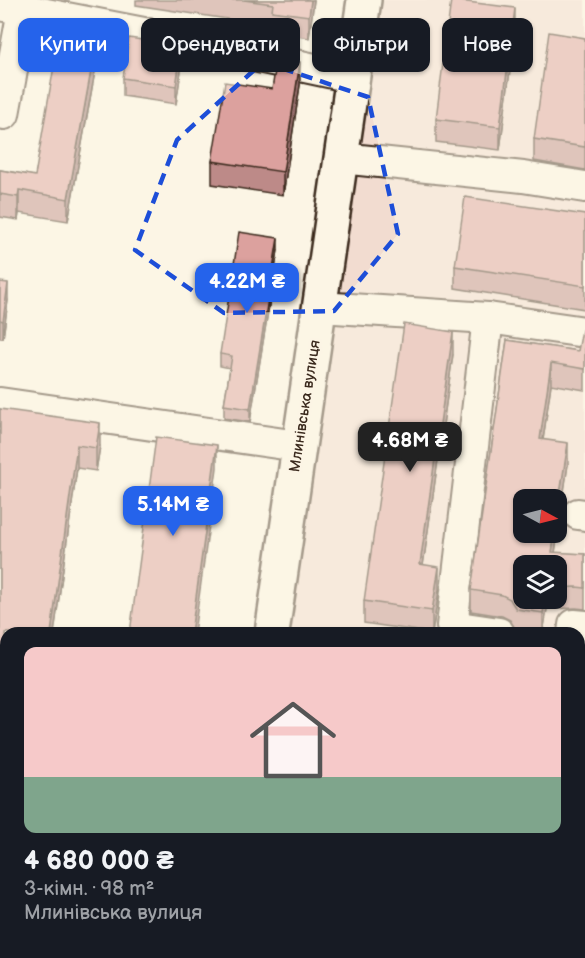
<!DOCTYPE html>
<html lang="uk">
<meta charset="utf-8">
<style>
body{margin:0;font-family:"Balsamiq Sans",sans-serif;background:#242831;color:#f1f3f6;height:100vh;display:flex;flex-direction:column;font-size:22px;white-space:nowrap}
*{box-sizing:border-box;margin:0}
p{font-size:20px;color:#9ea1a6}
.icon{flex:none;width:33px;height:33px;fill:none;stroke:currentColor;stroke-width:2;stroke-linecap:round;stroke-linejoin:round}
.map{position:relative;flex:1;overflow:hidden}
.side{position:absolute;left:0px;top:627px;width:585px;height:332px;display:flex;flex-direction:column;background:#171b24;border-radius:18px 18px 0 0;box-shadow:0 2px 4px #0004}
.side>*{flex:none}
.hud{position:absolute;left:18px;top:18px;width:549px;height:54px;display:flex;gap:12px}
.needle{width:39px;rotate:97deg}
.fabs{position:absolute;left:513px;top:489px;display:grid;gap:12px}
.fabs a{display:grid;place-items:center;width:54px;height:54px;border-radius:12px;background:#171b24;box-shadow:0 2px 4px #0004;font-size:30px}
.price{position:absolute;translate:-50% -51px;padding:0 14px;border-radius:12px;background:#2563eb;color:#fff;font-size:20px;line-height:39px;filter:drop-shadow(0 2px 3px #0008)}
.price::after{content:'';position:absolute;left:50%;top:36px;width:18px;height:14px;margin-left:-9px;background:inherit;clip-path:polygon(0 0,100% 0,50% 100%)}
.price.selected{background:#222;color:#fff}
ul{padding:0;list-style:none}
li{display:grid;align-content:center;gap:12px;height:318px;padding:0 24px}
li span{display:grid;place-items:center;height:186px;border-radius:12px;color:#555}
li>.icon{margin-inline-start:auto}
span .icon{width:108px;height:108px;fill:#fffc;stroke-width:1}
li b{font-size:26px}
.tag{padding:0 21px;border-radius:12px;background:#171b24;box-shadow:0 2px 4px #0004;font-size:21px;line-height:54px}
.tag.selected{background:#2563eb;color:#fff}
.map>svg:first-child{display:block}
.built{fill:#f2dcd0;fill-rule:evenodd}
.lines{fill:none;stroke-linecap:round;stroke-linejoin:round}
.minor-casing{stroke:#3b2a1e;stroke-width:34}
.major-casing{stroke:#3b2a1e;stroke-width:38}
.path{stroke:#3b2a1e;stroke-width:4;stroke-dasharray:4.5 4.5;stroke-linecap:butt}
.minor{stroke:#fcf5e5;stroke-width:30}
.major{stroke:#fcf5e5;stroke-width:33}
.wall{fill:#bd8a88;stroke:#3b2a1e;stroke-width:1.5;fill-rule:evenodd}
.shaded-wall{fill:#9a716f;stroke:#3b2a1e;stroke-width:1.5}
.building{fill:#dca19e;stroke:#3b2a1e;stroke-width:1.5}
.marked{fill:none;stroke:#1d4ed8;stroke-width:4.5;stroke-dasharray:12 8;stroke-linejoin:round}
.labels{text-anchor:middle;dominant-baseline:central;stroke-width:6;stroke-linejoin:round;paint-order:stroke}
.street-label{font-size:15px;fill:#3b2a1e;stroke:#fcf5e5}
</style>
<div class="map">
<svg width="585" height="958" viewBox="0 0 585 958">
<rect width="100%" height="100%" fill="#fcf5e5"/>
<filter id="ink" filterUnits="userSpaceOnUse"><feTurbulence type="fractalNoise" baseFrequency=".0167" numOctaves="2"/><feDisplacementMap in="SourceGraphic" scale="12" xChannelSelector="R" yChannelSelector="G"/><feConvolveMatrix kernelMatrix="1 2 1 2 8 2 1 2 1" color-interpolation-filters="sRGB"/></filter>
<g filter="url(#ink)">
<!-- built -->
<path class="built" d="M364,0H585V851L579,850V633H272ZM524,500H556V532H524ZM524,566H556V598H524Z"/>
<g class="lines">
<!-- minor casing -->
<g class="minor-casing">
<g id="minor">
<path d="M0,5L159,36L352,77"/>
<path d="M0,113L4,114L23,10"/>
<path d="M341,158L523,177L585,187"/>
<path d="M320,307L488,318L585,332"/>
<path d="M488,318L452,626L499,633"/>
<path d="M0,403L298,446"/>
<path d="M578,514L585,515"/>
<path d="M573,633L574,625L585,626"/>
<path d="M0,808H6"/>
<path d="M579,850L585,851"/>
<path d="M538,952L575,958"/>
</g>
</g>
<!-- major casing -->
<g class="major-casing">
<g id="major">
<path d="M272,633L364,0"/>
<path d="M223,958L224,952"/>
</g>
</g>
<!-- path -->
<path class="path" d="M271,958L272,952"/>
<!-- minor -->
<use href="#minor" class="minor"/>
<!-- major -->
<use href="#major" class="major"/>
</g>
<!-- wall -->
<g class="wall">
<path d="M136,0H314L309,38L272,32V26L136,5Z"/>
<path d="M515,30L500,150L436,142V119Z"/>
<path d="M585,38V170L534,161V139Z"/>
<path d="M99,49L68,221L19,213L18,220L0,217V170L35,176Z"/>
<path d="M182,64L176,104L123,96V78Z"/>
<path d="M300,85L283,195L212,184V161L272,89Z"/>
<path d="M585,215V309L455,288V266Z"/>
<path d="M278,250L250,422L224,418V405L230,368L220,366V354Z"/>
<path d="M0,282L8,300L3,338H0Z"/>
<path d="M585,330V390L551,384L543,440L568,464L555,553L585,554V609L576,608L547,609L543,633H536L516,630L510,620L502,616L471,611V590L507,340L578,351ZM556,566V598H524Z"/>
<path d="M453,354L423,565L439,590L432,633L364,623V601Z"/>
<path d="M0,409L100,446L96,471L77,468L54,633H6V680L0,679Z"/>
<path d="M585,688V807H579V762Z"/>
<path d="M0,845L6,846V928L0,927Z"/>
</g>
<!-- shaded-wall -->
<g class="shaded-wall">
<path d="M311,0H314L309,38V16Z"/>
<path d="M515,8V30L500,150V127Z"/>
<path d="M99,26V49L68,221V199Z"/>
<path d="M182,46V64L176,104V86Z"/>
<path d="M300,62V85L283,195V172Z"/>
<path d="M19,190V213L18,220V197Z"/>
<path d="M278,238V250L250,422V409Z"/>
<path d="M8,283V300L3,338V321Z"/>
<path d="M453,332V354L420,587V564Z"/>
<path d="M551,363V384L540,460V439Z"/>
<path d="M100,423V446L96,471V448Z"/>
<path d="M568,443V464L553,566L552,552L555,532H556V519Z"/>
<path d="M77,445V468L54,633H51Z"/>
<path d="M217,445V468L194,633H191Z"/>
<path d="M439,567V590L432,633V611Z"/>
<path d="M545,598H547V609L543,633V613Z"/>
<path d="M171,952H174L173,958H170Z"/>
</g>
<!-- building -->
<g class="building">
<path d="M244,0H311L309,16L272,11L273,4Z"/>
<path d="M451,0L515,8L500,127L436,119Z"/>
<path d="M62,20L99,26L68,199L19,190L18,197L0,194V170L35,176Z"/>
<path d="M549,32L585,38V147L534,139Z"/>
<path d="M129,38L182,46L176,86L123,78Z"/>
<path d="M277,59L300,62L283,172L212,161L225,82L272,89Z"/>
<path d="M465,197L585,215V286L455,266Z"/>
<path d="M239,232L278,238L250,409L224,405L232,356L220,354Z"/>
<path d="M0,282L8,283L3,321L0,320Z"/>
<path d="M404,324L453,332L420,564L439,567L432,611L364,601Z"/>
<path d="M582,330H585V369L551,363L540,439L568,443L556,519V500H524V532H555L552,552L585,554V588L576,587L556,588V566H524V598H545L543,613L516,609L510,599L502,595L471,590L507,340L578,351Z"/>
<path d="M0,409L100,423L96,448L77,445L51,633H6V657H0Z"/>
<path d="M156,437L217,445L191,633H130Z"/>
<path d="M585,688V784H579V762Z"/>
<path d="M0,845L6,846V905L0,904Z"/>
<path d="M0,934L6,935V952H85V958H0Z"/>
<path d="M113,952H171L170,958H112Z"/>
</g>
</g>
<!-- marked area -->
<path d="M0 0H585V958H0ZM263,62L368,97L398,234L334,311L224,313L135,250L177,140Z" fill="#fcf5e5" fill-opacity=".55" fill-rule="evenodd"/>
<path class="marked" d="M263,62L368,97L398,234L334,311L224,313L135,250L177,140Z"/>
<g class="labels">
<!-- street labels -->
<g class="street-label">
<text transform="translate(305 406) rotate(-81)">Млинівська вулиця</text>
</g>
</g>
</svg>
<div class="fabs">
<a><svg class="needle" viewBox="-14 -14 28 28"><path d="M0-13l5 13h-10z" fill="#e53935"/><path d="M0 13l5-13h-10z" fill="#9ea1a6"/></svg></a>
<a><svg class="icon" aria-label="layers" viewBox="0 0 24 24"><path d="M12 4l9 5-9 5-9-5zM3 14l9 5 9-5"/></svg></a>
</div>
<b class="price" style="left:247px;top:314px">4.22M ₴</b>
<b class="price selected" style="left:410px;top:473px">4.68M ₴</b>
<b class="price" style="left:173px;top:537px">5.14M ₴</b>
<div class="hud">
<a class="tag selected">Купити</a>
<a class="tag">Орендувати</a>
<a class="tag">Фільтри</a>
<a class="tag">Нове</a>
</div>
<section class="side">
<ul>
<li><span style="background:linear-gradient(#f6c9c9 70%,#7fa58c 0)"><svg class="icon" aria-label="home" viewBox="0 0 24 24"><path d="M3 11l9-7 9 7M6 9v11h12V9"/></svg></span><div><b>4 680 000 ₴</b><p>3-кімн. · 98 m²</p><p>Млинівська вулиця</p></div></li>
</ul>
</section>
</div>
